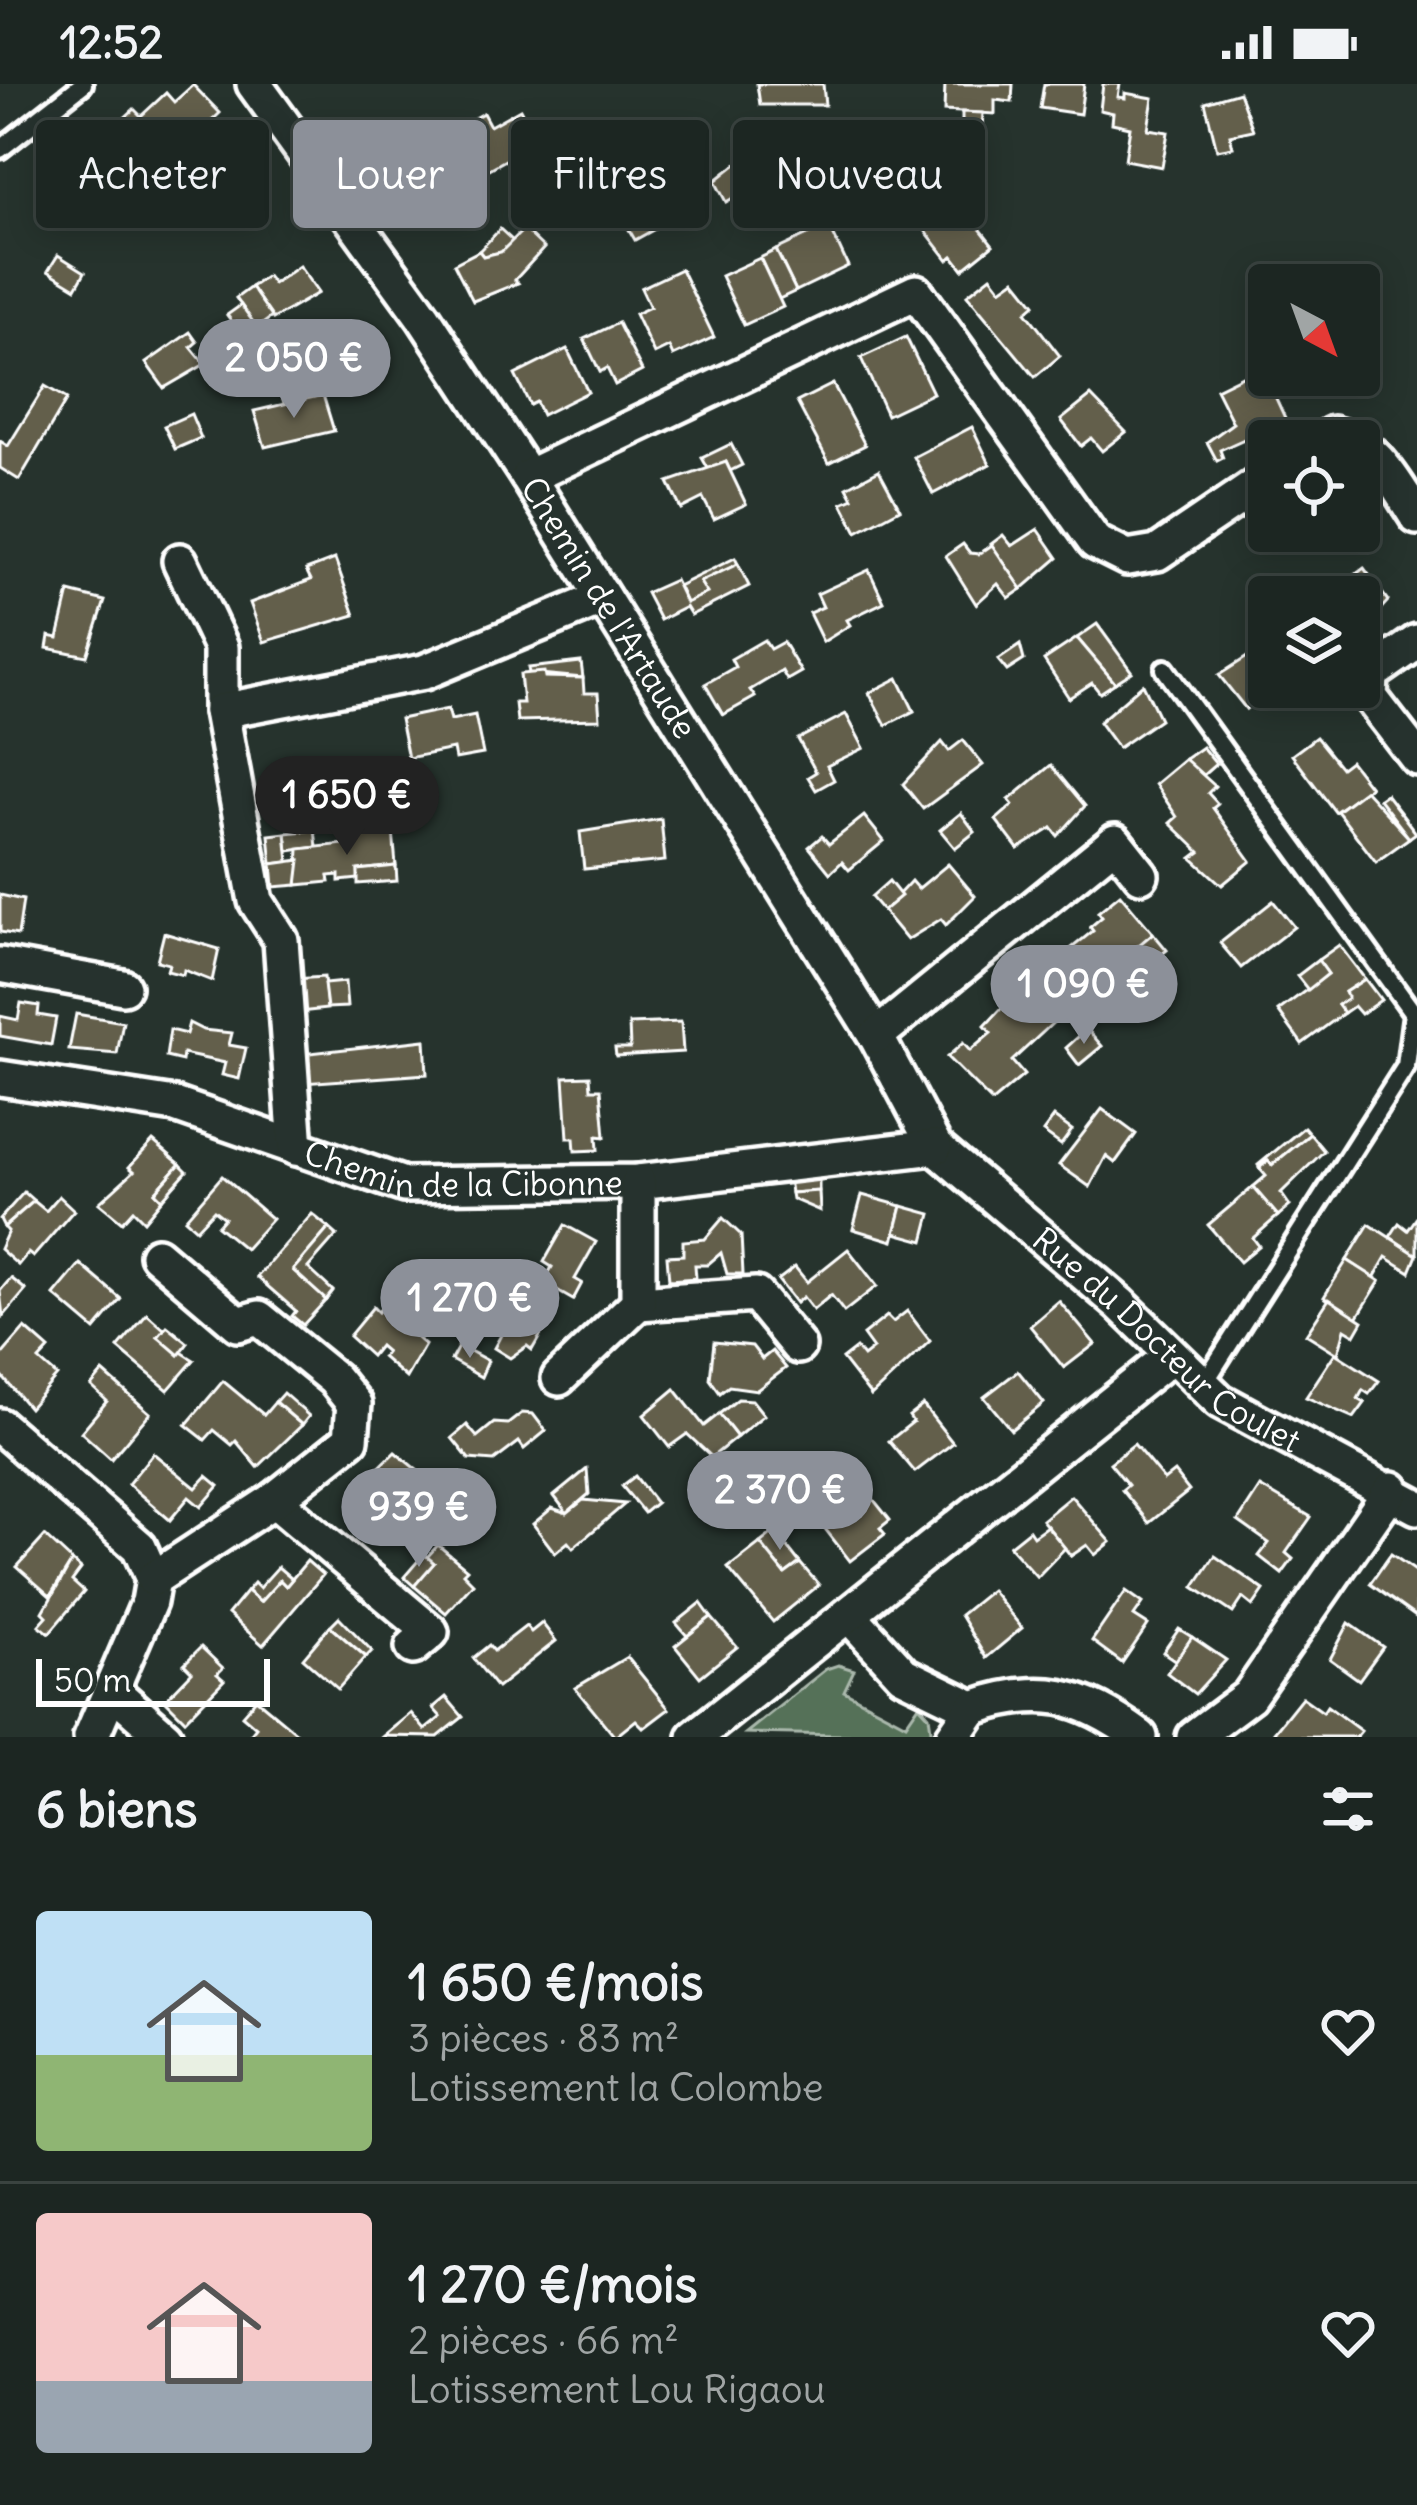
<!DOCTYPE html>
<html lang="fr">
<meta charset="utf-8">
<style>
body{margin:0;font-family:Delius,sans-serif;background:#29322f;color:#f1f3f6;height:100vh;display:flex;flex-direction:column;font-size:45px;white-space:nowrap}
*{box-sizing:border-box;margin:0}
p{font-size:39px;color:#a0a5a5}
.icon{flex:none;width:66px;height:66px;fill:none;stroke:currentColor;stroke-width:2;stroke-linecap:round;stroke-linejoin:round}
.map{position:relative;height:1653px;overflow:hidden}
.details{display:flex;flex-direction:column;background:#1c2622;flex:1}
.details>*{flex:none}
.hud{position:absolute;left:36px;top:36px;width:1347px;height:108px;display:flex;gap:24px}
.needle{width:78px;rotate:139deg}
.controls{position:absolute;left:1248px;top:180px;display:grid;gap:24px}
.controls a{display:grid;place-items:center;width:132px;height:132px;border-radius:12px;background:#1c2622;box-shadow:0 6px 30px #0003,0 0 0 3px #3a4340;font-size:60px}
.scale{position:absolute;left:36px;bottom:30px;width:234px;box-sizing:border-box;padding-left:12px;border:6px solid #fff;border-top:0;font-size:33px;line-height:42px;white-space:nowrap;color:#fff;-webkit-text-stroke:9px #26332d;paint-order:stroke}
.price{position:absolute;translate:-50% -102px;padding:0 27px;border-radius:42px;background:#8c9099;color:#fff;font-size:39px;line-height:78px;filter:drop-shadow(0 3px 6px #0008)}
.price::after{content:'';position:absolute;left:50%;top:72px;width:36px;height:27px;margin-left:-18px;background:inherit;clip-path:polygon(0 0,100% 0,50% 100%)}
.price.active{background:#222;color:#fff}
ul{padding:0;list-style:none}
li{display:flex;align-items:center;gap:36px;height:300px;padding:0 36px}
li+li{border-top:3px solid #3a4340}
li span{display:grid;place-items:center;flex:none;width:336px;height:240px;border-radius:12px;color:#555}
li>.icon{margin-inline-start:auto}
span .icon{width:144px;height:144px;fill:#fffc;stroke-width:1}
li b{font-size:51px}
h2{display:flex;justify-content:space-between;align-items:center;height:144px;padding:0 36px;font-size:51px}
.pill{padding:0 42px;border-radius:12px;background:#1c2622;box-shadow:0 6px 30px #0003,0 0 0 3px #3a4340;font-size:42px;line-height:108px}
.pill.active{background:#8c9099;color:#fff}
.status{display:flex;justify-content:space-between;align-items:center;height:84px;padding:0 60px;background:#1c2622;direction:ltr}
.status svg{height:33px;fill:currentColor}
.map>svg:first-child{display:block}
.green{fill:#557158;stroke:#aab8ac;stroke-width:3}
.building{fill:#635f4c;stroke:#fff;stroke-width:3}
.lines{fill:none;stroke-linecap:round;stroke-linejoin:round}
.service-casing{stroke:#fff;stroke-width:26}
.minor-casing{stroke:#fff;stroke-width:42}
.service{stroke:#26332d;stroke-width:16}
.minor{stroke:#26332d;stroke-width:33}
.labels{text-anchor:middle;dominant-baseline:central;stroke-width:9;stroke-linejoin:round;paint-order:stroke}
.street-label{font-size:33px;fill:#fff;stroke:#26332d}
</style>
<div class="status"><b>12:52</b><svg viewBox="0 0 49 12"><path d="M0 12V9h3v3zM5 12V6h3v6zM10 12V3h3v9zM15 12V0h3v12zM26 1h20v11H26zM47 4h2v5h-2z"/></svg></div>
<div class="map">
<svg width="1417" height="1653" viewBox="0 0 1417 1653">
<rect width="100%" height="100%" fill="#26332d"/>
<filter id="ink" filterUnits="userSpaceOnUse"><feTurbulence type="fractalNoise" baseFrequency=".00833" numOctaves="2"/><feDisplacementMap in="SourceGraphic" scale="24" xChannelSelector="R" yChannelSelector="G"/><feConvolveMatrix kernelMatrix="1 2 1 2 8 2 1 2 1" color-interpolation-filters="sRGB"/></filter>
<g filter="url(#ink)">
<!-- green -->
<path class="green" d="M838,1581L854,1586L844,1607L906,1640L919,1621L929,1632L932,1653L746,1649L826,1585Z"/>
<!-- building -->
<g class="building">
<path d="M757,0H823L825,21H760Z"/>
<path d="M945,0H1013L1012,18L995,16V30L944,27Z"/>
<path d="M1044,0H1084L1080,30L1040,24Z"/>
<path d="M1103,0H1120L1118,13L1125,14V9L1153,14L1148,45L1168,48L1162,83L1125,76L1130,43L1112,39L1113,29L1100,26Z"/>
<path d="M193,1L220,29L163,83L121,37L134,25L141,32L166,9L174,18Z"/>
<path d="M1239,8L1253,46L1230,51L1233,63L1217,66L1205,18Z"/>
<path d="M520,25L538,58L448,108L422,63L483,29L490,42Z"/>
<path d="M962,28L983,29L982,47L962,46Z"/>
<path d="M755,65L770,93L726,118L715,97Z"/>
<path d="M789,65L806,97L794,103L777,73Z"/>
<path d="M662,76L671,84L636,112L630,103Z"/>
<path d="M671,84L701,104L671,136L635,156L616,123Z"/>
<path d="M952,109L993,161L963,185L953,172L948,176L917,136Z"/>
<path d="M829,141L848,182L796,207L776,166Z"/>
<path d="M500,145L513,157L501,168L483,172L479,167Z"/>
<path d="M524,145L544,164L515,196L518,199L473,217L454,180L479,167L483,172L501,168Z"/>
<path d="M776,166L796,207L779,215L760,174Z"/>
<path d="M58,171L85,188L76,204L48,187Z"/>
<path d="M760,174L783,223L744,241L721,192Z"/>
<path d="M299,182L318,209L273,235L251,203L267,192L273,200Z"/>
<path d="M681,185L714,253L673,272L669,263L654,270L635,230L650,223L641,204Z"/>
<path d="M991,192L1001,205L1015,195L1035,220L1026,228L1060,272L1035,293L967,211Z"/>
<path d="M251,203L272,233L257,244L236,214Z"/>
<path d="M241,221L258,245L244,254L227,231Z"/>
<path d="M618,239L642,287L615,301L607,284L600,288L584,255Z"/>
<path d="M190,248L197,258L191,263L205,280L164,304L146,279Z"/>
<path d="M906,253L933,309L887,331L861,274Z"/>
<path d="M567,265L588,308L542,331L536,318L530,321L515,291Z"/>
<path d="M1269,279V291H1275L1282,305L1274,310L1286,336L1220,366L1223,374L1217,377L1207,358L1233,339L1216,305Z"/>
<path d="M319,296L323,311L285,322L280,307Z"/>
<path d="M833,300L865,361L829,379L797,318Z"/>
<path d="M45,302L67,315L19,396L0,384V357L8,362Z"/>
<path d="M323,311L334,347L265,363L254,327Z"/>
<path d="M1091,312L1126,348L1102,367L1091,354L1081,362L1061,336Z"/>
<path d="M191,330L201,354L175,365L164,342Z"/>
<path d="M972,343L990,380L933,410L914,373Z"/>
<path d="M731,360L742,381L730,387L726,378L709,386L702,374Z"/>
<path d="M726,378L746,420L714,435L703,414L681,425L668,398Z"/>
<path d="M879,386L900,425L857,448L842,419L853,414L847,403Z"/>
<path d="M1038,445L1058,474L1022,505L991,460L1003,451L1012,462Z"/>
<path d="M963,460L970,469L979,470L992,461L1022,505L1009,514L998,500L976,520L946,472Z"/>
<path d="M735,474L738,480L700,498L707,509L686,519L678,502Z"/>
<path d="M335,475L355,531L264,558L250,519L311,496L306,486Z"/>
<path d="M738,480L749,502L691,531L686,523L660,536L646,509L675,496L686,519L707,509L700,498Z"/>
<path d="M1364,484L1388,517L1359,549V513H1335V506Z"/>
<path d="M869,486L884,518L847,536L850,541L823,558L809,529L823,523L817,510Z"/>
<path d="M69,508L105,517L87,572L47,564L49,552L58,554Z"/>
<path d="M1097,540L1132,588L1115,599L1077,554Z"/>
<path d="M1077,554L1115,599L1100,609L1092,599L1069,614L1044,576Z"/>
<path d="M764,556L770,565L783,558L801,588L787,596L782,587L750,606L755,613L723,631L705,600L735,583L731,575Z"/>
<path d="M1269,559L1270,603L1246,625L1219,591Z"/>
<path d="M1020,561L1024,576L1007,587L998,576Z"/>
<path d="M581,578L583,594L529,589L528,584Z"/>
<path d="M544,588L545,593L583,594L584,609H598L600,635L517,637L515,619H523L520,590Z"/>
<path d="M898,594L914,627L886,641L869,609Z"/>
<path d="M1143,600L1160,635L1118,664L1099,638Z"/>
<path d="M448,625L451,636L475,631L483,670L455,675L453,665L408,674L400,635Z"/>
<path d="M846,630L864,664L827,682L834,696L816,706L808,693L816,688L798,655Z"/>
<path d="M1316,653L1341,684L1350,677L1370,703L1335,728L1292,671Z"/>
<path d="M963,656L983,681L923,725L903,700L942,658L949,667Z"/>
<path d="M1202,663L1216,680L1200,694L1185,675Z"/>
<path d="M1185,675L1215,702L1208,709L1218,720L1213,724L1251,777L1222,801L1192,774L1200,768L1170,739L1177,733L1155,700Z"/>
<path d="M1051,681L1085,722L1058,752L1052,744L1018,765L996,736L1013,721L1009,716Z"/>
<path d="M1365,706L1409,754L1376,778L1337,727Z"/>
<path d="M1386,710L1416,749L1409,754L1379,715Z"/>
<path d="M961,729L975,748L955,764L940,746Z"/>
<path d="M864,732L884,757L849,786L842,778L830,789L809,763L822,752L829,760Z"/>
<path d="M661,735L665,777L584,785L580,748Z"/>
<path d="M315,746L317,763L288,767L286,749Z"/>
<path d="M393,746L396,782L358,786L359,795L339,797V791L329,792L330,798L297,801L299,765L354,759L353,749Z"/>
<path d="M286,749L289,778L272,780L269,751Z"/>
<path d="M300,776L297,801L274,803L272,780Z"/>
<path d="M948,780L975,812L946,841L941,835L907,856L883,827L911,797L918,805Z"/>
<path d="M396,782L397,797L358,800V786Z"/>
<path d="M889,797L901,812L883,827L871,813Z"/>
<path d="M1120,810L1153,849L1074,920L1062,905L1074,895L1058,875L1093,847L1090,843L1102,833L1098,828Z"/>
<path d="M0,811L23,816L18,851L0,848Z"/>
<path d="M1273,817L1294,843L1241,884L1220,859Z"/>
<path d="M164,849L219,865L212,897L184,886L183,891L167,887L169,880L157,877Z"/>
<path d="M1153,849L1167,866L1148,882L1134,865Z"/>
<path d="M1339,861L1365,895L1345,908L1348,914L1338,921L1344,929L1302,960L1278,927L1328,890L1318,876Z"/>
<path d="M1318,876L1328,890L1308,906L1297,892Z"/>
<path d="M324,893L327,925L299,928L295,895Z"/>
<path d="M1365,895L1381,916L1361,930L1354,922L1344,929L1338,921L1348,914L1345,908Z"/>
<path d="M345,898L347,923L327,924L324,900Z"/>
<path d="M1026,898L1057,935L1012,977L1024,991L992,1018L947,973L963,959L970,967L991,949L985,942Z"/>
<path d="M21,919L39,922L38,931L56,934L51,961L0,952V932L18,936Z"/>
<path d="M76,930L123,938L117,970L69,966Z"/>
<path d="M681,938L683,968L616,972L615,964H630L629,940Z"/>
<path d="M189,939L203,946L232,949L229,961L246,964L239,995L222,991L225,979L183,970L182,977L166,973L170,946L186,950Z"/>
<path d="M1087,945L1102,962L1079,981L1066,964Z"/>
<path d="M425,956L427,990L303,999L301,970Z"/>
<path d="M590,992L591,1005H601L605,1053L597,1052L598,1066L575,1067L574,1054H568L564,993Z"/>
<path d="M1102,1025L1136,1050L1115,1079L1106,1072L1090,1103L1059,1081Z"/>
<path d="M1054,1033L1072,1046L1061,1061L1043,1048Z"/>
<path d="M1304,1043L1310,1050L1272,1081L1268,1077L1257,1082Z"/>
<path d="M1310,1050L1324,1067L1281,1109L1290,1122L1278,1132L1253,1103L1266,1092L1259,1084L1268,1077L1272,1081Z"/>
<path d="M153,1057L180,1080L155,1108L162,1115L144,1137L133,1126L122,1138L99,1119L134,1087L129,1083Z"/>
<path d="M180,1080L187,1087L162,1115L155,1108Z"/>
<path d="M222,1092L272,1135L245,1165L217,1142L224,1134L214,1126L196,1145L185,1135Z"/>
<path d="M819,1093V1107L791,1109L789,1095Z"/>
<path d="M1253,1103L1278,1132L1253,1154L1259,1162L1240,1178L1208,1141Z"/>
<path d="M819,1107L820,1127L792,1115L791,1109Z"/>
<path d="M24,1108L34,1117L4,1143L0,1135Z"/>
<path d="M862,1111L902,1122L893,1157L853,1145Z"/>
<path d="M59,1112L74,1126L33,1173L28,1169L18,1181L0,1165L8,1147L4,1143L34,1117L46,1127Z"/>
<path d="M902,1122L931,1130L924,1157L895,1149Z"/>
<path d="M312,1130L329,1144L293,1186L326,1216L303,1241L292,1232L296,1227L257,1193Z"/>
<path d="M1417,1133V1171L1390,1153L1399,1139L1408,1146Z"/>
<path d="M723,1134L741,1151L743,1190H727L721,1169L707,1181H695L696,1194L669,1196L667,1172L683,1171V1157L705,1155Z"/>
<path d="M1369,1140L1417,1171L1410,1188L1386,1173L1374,1194L1347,1176Z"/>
<path d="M565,1141L596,1158L575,1195L582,1199L573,1216L543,1199L552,1183L544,1178Z"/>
<path d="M329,1144L337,1151L308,1184L333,1207L326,1216L293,1186Z"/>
<path d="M848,1165L877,1202L844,1228L831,1211L813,1226L803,1213L796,1219L778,1196L795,1183L807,1198Z"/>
<path d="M1347,1176L1380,1197L1357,1234L1324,1213Z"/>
<path d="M80,1180L121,1215L95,1246L54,1211Z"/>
<path d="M516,1184L543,1199L528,1225L533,1235L548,1238L532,1266L527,1262L510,1274L494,1264L508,1238L501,1210Z"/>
<path d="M11,1194L26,1206L3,1233L0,1207Z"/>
<path d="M408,1213L423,1226L406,1245L425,1261L406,1294L382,1273L386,1268L379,1262L371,1272L349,1252L373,1223L378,1228L390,1214L399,1223Z"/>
<path d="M1329,1215L1363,1237L1355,1251L1345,1245L1338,1270L1306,1250Z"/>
<path d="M1059,1217L1095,1260L1064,1284L1030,1242Z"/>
<path d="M907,1227L930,1257L871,1312L842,1275L856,1264L863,1273L873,1265L863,1251L887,1232L893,1238Z"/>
<path d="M147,1230L165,1246L158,1253L194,1276L168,1306L118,1264Z"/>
<path d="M167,1242L188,1259L179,1271L158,1253Z"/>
<path d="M25,1244L49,1265L39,1276L57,1292L29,1324L0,1290V1273Z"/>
<path d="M714,1258L752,1262L762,1275L772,1267L786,1284L757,1306L729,1302L720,1309L710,1295Z"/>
<path d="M459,1261L488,1277L481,1293L451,1276Z"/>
<path d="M1335,1269L1379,1297L1369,1310L1363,1306L1358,1315L1365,1319L1354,1334L1306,1313Z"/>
<path d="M1018,1287L1044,1319L1011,1346L984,1313Z"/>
<path d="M103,1288L150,1329L111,1375L81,1348L107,1317L91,1302Z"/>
<path d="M223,1297L264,1331L275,1318L302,1341L258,1383L236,1357L232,1361L214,1346L205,1356L186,1341Z"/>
<path d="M675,1305L704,1342L719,1330L737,1353L712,1373L687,1350L669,1363L644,1331Z"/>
<path d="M283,1309L309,1332L302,1341L275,1318Z"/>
<path d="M738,1315L752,1316L764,1331L737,1353L719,1330Z"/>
<path d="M923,1321L953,1359L915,1388L889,1357L913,1338L909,1332Z"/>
<path d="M522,1329L533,1330L546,1347L524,1365L519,1358L494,1377L469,1375L452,1354L467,1341L477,1353L494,1339L508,1340Z"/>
<path d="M1134,1360L1164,1396L1174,1388L1189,1407L1149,1439L1122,1406L1128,1401L1110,1379Z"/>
<path d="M395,1368L423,1391L374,1456L361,1443L377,1424L356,1406Z"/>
<path d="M153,1369L196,1404L207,1392L219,1402L201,1423L189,1413L170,1436L128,1400Z"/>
<path d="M587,1385L589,1410L567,1429L554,1412Z"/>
<path d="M853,1390L890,1436L880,1444L885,1450L850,1477L815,1432L847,1405L842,1399Z"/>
<path d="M635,1392L656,1419L644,1429L622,1402Z"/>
<path d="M1260,1403L1311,1433L1286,1469L1293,1475L1282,1490L1259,1472L1269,1459L1238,1437Z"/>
<path d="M1071,1412L1111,1458L1095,1471L1087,1461L1071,1472L1042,1436Z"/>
<path d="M583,1416L625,1420L573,1464L568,1458L555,1469L533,1440L552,1424L567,1429Z"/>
<path d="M1047,1442L1065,1464L1037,1493L1009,1462L1029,1446L1033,1452Z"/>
<path d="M775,1447L800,1479L785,1490L760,1459Z"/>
<path d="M45,1452L72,1477L50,1512L17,1483Z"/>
<path d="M760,1459L785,1490L800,1479L819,1501L773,1538L728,1484Z"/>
<path d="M438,1461L467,1485L463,1489L473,1499L446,1529L414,1502L434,1479L427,1473Z"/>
<path d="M424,1470L434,1479L414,1502L404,1493Z"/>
<path d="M1391,1470L1417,1488L1416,1533L1370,1500Z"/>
<path d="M1215,1472L1264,1506L1253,1522L1243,1514L1233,1529L1194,1503Z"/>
<path d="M72,1477L81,1485L72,1497L84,1508L49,1549L39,1541L47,1532L43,1528Z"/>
<path d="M307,1477L323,1491L263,1561L228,1530L247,1507L260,1518L280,1496L286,1502Z"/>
<path d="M278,1483L292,1495L286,1502L280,1496L260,1518L247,1507L254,1499L259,1504Z"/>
<path d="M991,1506L1022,1544L986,1574L960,1531Z"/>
<path d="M1126,1507L1143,1519L1134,1532L1148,1541L1122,1579L1092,1557Z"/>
<path d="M701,1519L711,1533L687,1552L676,1539Z"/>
<path d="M339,1533L372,1567L366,1573L330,1542Z"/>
<path d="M711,1533L737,1563L700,1593L675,1562Z"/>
<path d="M542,1539L556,1557L497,1604L473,1574L489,1561L494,1567L526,1542L531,1548Z"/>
<path d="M1349,1539L1383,1563L1359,1596L1330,1575Z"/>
<path d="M330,1542L366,1573L338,1605L303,1574Z"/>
<path d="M1179,1545L1192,1553L1176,1577L1163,1568Z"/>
<path d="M1192,1553L1226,1576L1195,1610L1167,1589Z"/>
<path d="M201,1563L223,1584L217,1590L224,1596L185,1636L165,1616L192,1588L184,1580Z"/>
<path d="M627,1573L669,1625L644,1644L636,1636L615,1653L575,1604Z"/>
<path d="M446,1613L463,1633L438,1653L383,1652L411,1629L425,1646L441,1633L433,1624Z"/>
<path d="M1302,1613L1323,1628L1327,1622L1361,1647L1356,1653H1280L1274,1648Z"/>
<path d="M256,1615L297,1649L293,1653H248L256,1643L242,1631Z"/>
</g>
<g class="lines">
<!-- service casing -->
<g class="service-casing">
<g id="service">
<path d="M0,65L83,0"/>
<path d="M1165,585L1413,929L1406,982L1203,1301"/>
</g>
</g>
<!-- minor casing -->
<g class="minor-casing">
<g id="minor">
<path id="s1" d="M254,0L424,234L528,393L876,952L935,1063L1120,1220L1220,1317L1417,1423"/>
<path d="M1322,357L1333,350C1377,361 1393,396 1417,433"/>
<path d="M528,393L916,208L1095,458L1127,474L1157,469L1269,393"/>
<path d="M180,477L221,563V627"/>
<path d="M1417,558L1371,590L1370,613L1417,674"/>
<path d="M0,881L123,903"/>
<path d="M876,952L1115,758L1141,791"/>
<path id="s2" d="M0,994L175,1021L404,1101L638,1098L935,1063"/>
<path d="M296,1064L281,856L256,817L221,627L424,588L603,514"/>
<path d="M638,1219L756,1211L798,1262"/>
<path d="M559,1294L638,1219V1098"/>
<path d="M0,1342L139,1463L153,1495L149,1518L91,1653"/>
<path d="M274,1416L431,1548L413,1563"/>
<path d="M153,1495L274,1416L351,1355L354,1320L334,1295L259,1234L238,1240L157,1171"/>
<path d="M849,1531L903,1590L973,1624C1042,1600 1081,1610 1140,1653"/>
<path d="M112,1606L165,1653"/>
<path d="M695,1653L1171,1272"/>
<path d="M953,1653L973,1624"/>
<path d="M1194,1653L1249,1612L1392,1405"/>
</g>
</g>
<!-- service -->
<use href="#service" class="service"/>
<!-- minor -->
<use href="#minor" class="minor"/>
</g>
</g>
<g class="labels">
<!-- street labels -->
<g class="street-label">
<text stroke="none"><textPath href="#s1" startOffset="633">Chemin de l'Artaude</textPath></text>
<text stroke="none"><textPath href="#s2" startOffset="477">Chemin de la Cibonne</textPath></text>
<text stroke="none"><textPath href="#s1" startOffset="1566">Rue du Docteur Coulet</textPath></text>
</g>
</g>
</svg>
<div class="controls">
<a><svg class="needle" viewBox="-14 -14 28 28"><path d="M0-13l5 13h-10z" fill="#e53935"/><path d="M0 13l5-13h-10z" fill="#a0a5a5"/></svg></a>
<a><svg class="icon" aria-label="locate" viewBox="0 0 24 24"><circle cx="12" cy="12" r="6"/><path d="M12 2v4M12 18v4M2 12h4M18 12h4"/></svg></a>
<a><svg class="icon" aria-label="layers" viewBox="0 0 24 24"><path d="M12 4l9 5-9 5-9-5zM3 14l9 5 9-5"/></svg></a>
</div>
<div class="scale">50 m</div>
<b class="price" style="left:294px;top:337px">2 050 €</b>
<b class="price active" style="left:347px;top:774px">1 650 €</b>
<b class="price" style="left:1084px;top:963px">1 090 €</b>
<b class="price" style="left:470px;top:1277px">1 270 €</b>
<b class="price" style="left:780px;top:1469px">2 370 €</b>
<b class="price" style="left:419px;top:1486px">939 €</b>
<div class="hud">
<a class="pill">Acheter</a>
<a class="pill active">Louer</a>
<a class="pill">Filtres</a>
<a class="pill">Nouveau</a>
</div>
</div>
<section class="details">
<h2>6 biens<svg class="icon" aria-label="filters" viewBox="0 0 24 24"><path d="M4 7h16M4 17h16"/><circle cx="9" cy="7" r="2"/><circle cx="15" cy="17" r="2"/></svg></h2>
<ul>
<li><span style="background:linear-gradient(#bfe0f5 60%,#8fb573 0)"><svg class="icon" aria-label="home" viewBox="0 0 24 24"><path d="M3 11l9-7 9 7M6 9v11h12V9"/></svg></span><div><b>1 650 €/mois</b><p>3 pièces · 83 m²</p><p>Lotissement la Colombe</p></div><svg class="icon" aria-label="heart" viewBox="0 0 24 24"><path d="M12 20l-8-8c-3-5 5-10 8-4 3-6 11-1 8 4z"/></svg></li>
<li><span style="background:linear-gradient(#f6c9c9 70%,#9aa5b1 0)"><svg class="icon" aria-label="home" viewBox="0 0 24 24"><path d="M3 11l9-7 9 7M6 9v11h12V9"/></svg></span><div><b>1 270 €/mois</b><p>2 pièces · 66 m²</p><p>Lotissement Lou Rigaou</p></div><svg class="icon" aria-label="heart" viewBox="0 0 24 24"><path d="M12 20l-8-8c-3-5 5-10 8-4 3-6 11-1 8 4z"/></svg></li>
</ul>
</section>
